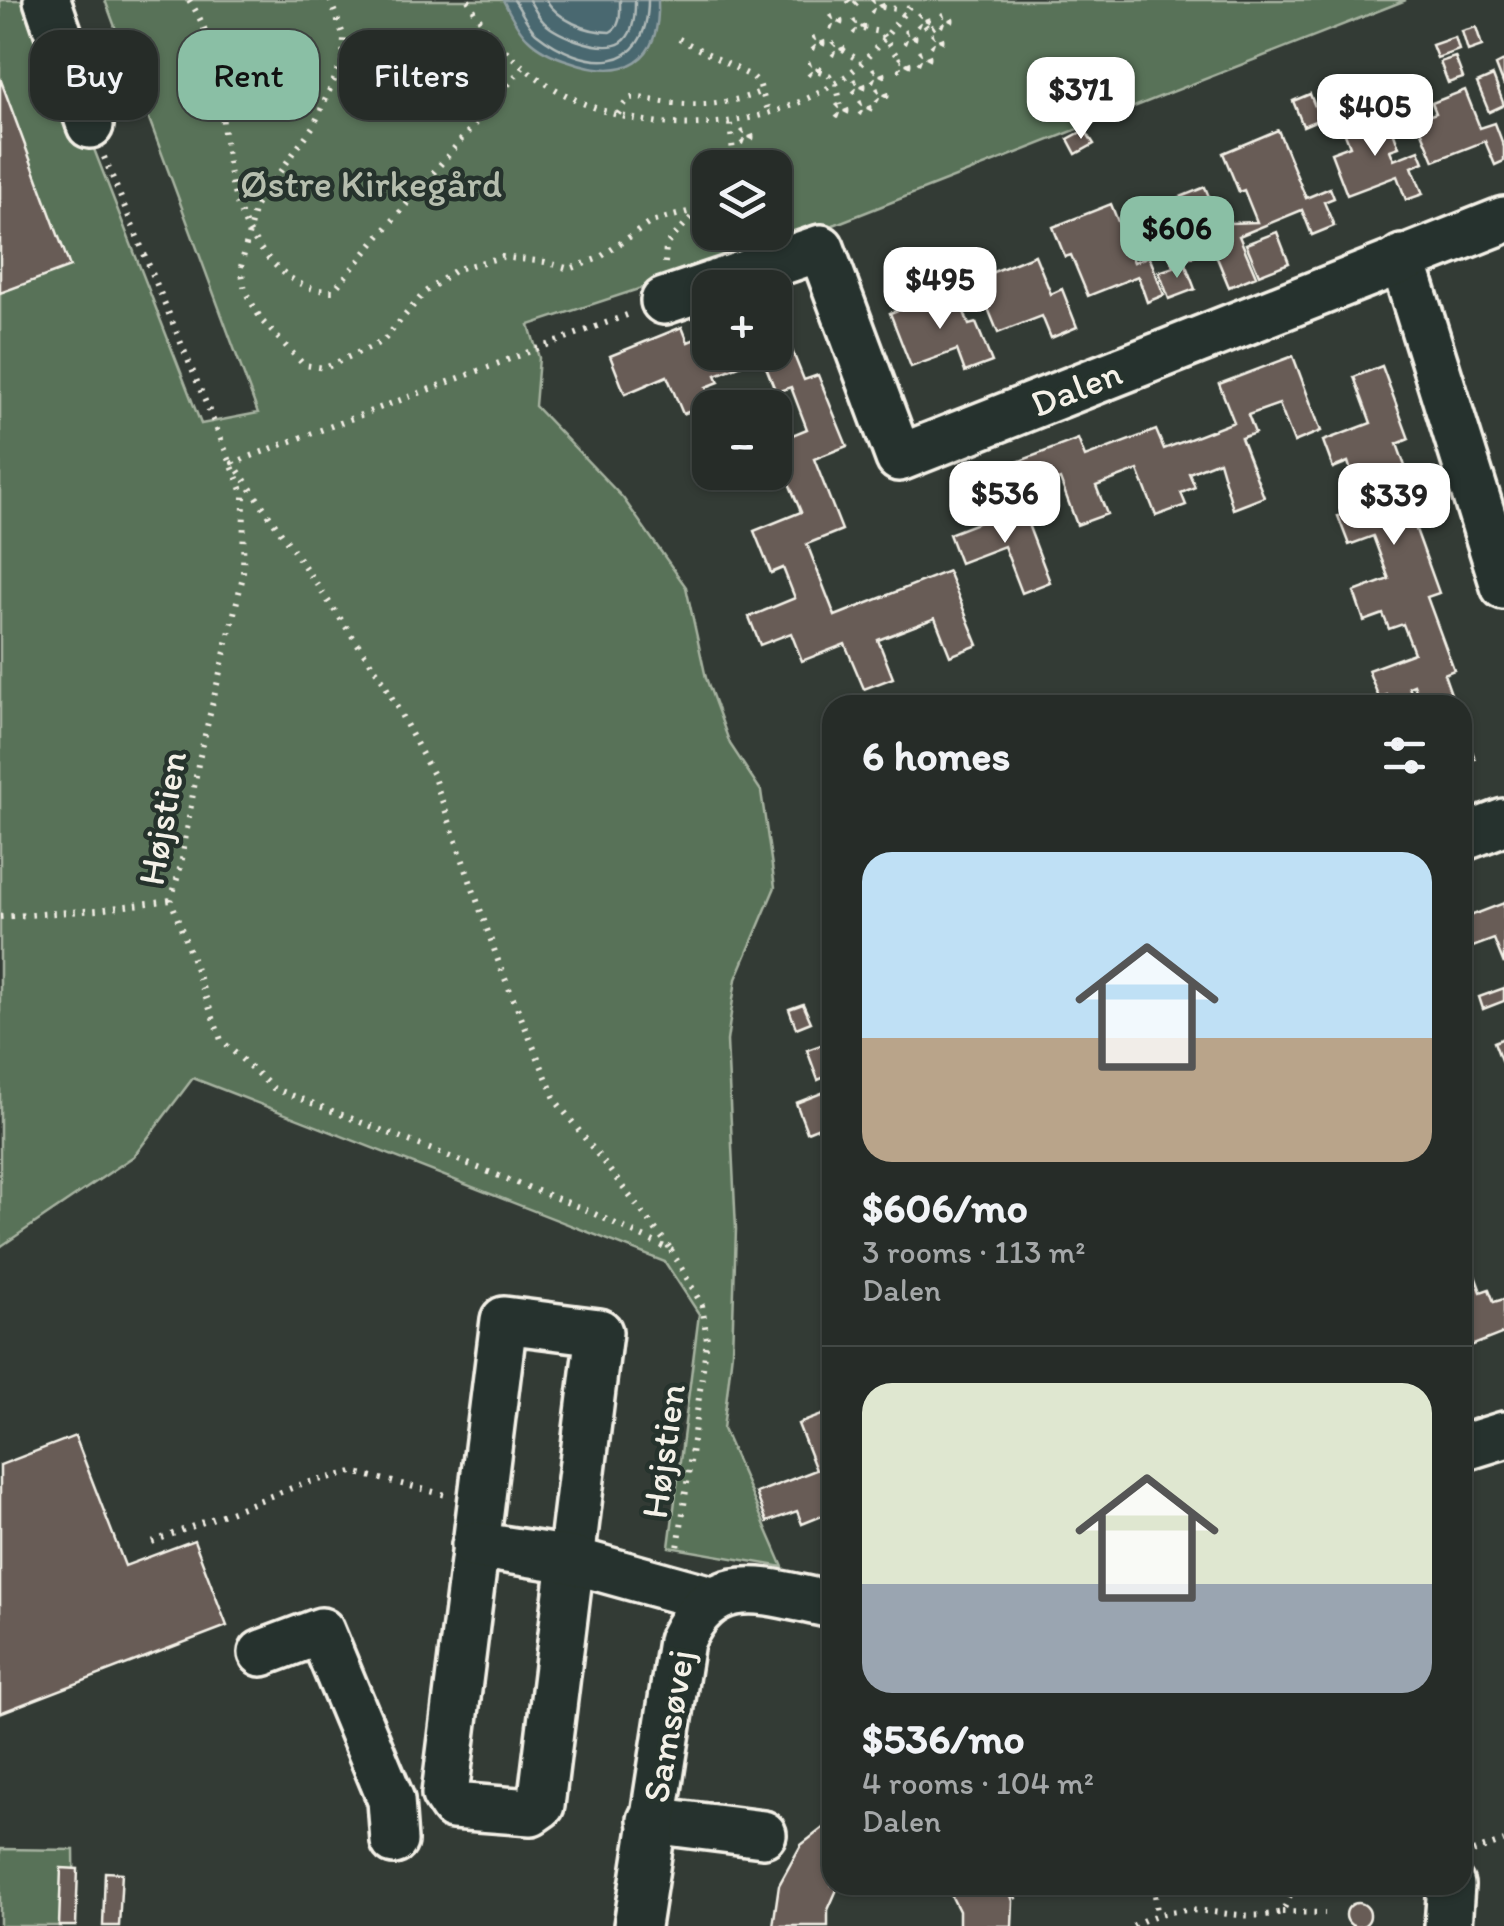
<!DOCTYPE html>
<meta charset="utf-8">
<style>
body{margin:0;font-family:Itim,sans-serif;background:#323834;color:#f1f3f6;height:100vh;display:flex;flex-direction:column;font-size:38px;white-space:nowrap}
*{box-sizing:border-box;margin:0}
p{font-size:32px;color:#a4a7a8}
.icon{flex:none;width:55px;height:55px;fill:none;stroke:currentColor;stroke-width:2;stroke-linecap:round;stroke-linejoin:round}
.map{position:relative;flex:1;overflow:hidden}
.side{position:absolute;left:822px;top:695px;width:650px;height:1200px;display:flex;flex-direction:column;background:#262c28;border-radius:30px;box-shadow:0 2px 8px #0004,0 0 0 2px #424845}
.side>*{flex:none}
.banner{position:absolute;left:30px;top:30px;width:642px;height:90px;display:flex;gap:20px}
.buttons{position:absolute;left:692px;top:150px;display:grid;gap:20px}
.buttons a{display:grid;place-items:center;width:100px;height:100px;border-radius:20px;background:#262c28;box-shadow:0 2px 8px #0004,0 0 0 2px #424845;font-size:50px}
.price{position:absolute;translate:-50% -85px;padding:0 22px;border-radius:20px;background:#fff;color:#222;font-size:32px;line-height:65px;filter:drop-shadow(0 2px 5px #0008)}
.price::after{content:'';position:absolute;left:50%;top:60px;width:30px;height:22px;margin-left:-15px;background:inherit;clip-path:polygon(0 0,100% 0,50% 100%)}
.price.active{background:#8abfa5;color:#111}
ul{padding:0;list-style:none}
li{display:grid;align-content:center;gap:20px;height:530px;padding:0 40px}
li+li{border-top:2px solid #424845}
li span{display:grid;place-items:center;height:310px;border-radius:30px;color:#555}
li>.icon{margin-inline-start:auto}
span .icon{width:180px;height:180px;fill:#fffc;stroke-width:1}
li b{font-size:42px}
h2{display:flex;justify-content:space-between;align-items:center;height:120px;padding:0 40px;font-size:42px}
.pill{padding:0 35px;border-radius:30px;background:#262c28;box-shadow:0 2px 8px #0004,0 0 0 2px #424845;font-size:35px;line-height:90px}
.pill.active{background:#8abfa5;color:#111}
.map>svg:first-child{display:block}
.green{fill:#597258;stroke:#a6b2a0;stroke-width:2.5;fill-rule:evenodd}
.water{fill:#4a6770;stroke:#8e9ea0;stroke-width:2.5}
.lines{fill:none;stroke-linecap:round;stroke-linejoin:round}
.shore{stroke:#b0bab8;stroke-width:2.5}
.building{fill:#685c57;stroke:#f4f1e8;stroke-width:2.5}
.minor-casing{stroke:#f4f1e8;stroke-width:52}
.path{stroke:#f4f1e8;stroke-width:6;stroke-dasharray:2.5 8;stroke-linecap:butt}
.minor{stroke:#26332d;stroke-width:45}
.labels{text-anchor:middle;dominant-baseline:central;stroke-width:9;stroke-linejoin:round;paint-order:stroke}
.park-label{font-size:38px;fill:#b6beae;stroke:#26332d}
.street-label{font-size:38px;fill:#f4f1e8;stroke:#26332d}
</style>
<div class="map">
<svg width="1504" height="1926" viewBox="0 0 1504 1926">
<rect width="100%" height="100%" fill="#333b35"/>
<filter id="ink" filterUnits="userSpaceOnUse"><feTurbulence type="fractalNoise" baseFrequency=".01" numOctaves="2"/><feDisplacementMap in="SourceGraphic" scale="20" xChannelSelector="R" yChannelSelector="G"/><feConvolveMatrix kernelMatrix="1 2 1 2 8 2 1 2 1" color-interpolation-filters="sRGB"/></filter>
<g filter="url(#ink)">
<!-- green -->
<g class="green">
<path d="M0,0H36L201,424L258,413L105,0H1406L836,224L529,325L539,358L535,406L623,498L686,587L706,678L730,744L761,791L775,887L736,979L727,1041L736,1229L732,1352L723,1429L783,1567L669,1547L699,1314L665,1262L193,1078L134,1156L0,1247ZM710,168H775V232H710Z"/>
<path d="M0,1849L74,1850L75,1926H0Z"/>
</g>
<!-- water -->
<path class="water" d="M503,0H658C661,63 625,81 569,61C556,57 538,49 528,39C518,30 509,12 503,0Z"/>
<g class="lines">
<!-- shore -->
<g class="shore">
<path d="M514,0C521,10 527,25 536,33C584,71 648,77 648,0"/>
<path d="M529,0C533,6 537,15 542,20C549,29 565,36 576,40C617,54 636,46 635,0"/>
<path d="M546,0C559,20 586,32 610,32C622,26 620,12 620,0"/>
</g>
</g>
<!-- building -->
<g class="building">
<path d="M1476,27L1482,46L1468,51L1462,31Z"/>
<path d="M1455,37L1459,50L1437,58L1432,45Z"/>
<path d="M1455,57L1463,78L1448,83L1440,62Z"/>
<path d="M1504,61V86L1496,65Z"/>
<path d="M1493,76L1504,105L1489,112L1477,83Z"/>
<path d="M0,78L70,267L0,293Z"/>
<path d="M1465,90L1480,128L1495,123L1504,147V161L1495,165L1485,141L1434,161L1417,120L1436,113L1432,103Z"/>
<path d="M1310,94L1320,119L1303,126L1293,101Z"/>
<path d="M1377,114L1380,123L1389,120L1399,147L1390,150L1394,160L1419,150L1424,162L1412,167L1423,194L1406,200L1397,176L1347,195L1331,153L1350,146L1343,128Z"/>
<path d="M1085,130L1094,144L1076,154L1068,139Z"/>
<path d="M1278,130L1306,198L1330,188L1334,198L1324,202L1334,226L1312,235L1302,210L1239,236L1256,276L1229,287L1213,248L1173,265L1154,219L1167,214L1163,204L1205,187L1220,223L1229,220L1230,223L1257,222L1244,190L1239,192L1223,153Z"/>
<path d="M1111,204L1134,262L1149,256L1164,295L1147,302L1138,276L1088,296L1071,255L1065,257L1053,227Z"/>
<path d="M1277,232L1289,263L1259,275L1246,244Z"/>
<path d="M1035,255L1051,294L1062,289L1077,327L1051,338L1042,316L998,333L976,279Z"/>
<path d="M1185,263L1195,289L1169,299L1159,272Z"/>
<path d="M955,288L969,325L976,323L992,362L965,372L957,350L911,367L890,313Z"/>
<path d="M775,308L804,380L818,375L847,446L814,459L842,530L807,544L835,616L948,571L978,645L950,656L935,618L878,640L893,678L864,689L845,644L802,661L791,633L760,645L749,617L795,598L783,568L771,573L754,531L801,512L784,471L772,476L770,472H775V442L807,429L791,387L776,392L762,357L716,375L719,382L706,387L712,403L683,414L667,376L625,394L610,356L682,327L688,342L710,333V352H775Z"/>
<path d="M1293,356L1321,431L1294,442L1279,404L1248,415L1255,433L1241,438L1264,497L1233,509L1219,461L1189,473L1195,487L1181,493L1186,505L1156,516L1138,470L1096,486L1107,514L1077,525L1060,479L1015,496L1004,467L1078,439L1085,457L1156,430L1164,449L1234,422L1219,384Z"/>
<path d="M1382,366L1409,439L1397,444L1423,516L1413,521L1439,593L1427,597L1454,670L1444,674L1455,705H1421L1414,685L1409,687L1412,694L1391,703L1387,695L1379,698L1368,670L1414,653L1403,624L1389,629L1383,614L1364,621L1354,592L1389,579L1373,536L1349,545L1338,516L1384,499L1373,469L1353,477L1348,462L1333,468L1323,441L1371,423L1354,377Z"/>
<path d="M1021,506L1050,582L1022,593L1004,546L960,563L949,534Z"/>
<path d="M1462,725L1475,759L1462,763Z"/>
<path d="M1504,903V964L1494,939L1462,951V919Z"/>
<path d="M1504,988V1001L1483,1009L1479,997Z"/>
<path d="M803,1004L811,1022L796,1028L789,1009Z"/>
<path d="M1504,1038V1068L1494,1042Z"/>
<path d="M832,1041V1074L818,1080L807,1050Z"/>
<path d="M832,1089V1122L807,1132L796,1103Z"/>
<path d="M1469,1259L1481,1292L1489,1289L1494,1302L1504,1299V1333L1471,1346L1462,1324V1261Z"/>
<path d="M827,1413L832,1427V1512L802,1524L797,1511L767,1522L756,1493L816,1470L798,1424Z"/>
<path d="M75,1436L125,1566L194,1540L227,1626L0,1713V1465Z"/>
<path d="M832,1821V1885H839L828,1910V1926H773L779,1885L801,1845Z"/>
<path d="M61,1868L78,1869L76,1926H59Z"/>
<path d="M105,1872L122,1873L119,1926H103Z"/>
<path d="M946,1885H1007L1013,1901L1012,1926H959V1911Z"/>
<circle cx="1358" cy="1915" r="12"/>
</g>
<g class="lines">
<!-- minor casing -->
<g class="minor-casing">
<g id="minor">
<path d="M47,0L90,125"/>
<path d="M1402,258L1504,586"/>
<path d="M664,301L821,248L899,458L1504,220"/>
<path d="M1462,838L1504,822"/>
<path d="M504,1320L599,1332L541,1805L531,1812L453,1806L445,1794Z"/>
<path d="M1462,1448L1504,1435"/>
<path d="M475,1545L571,1560L711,1599"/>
<path d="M262,1653L321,1631L391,1800L394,1841"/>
<path d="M651,1820L763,1834"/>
<path d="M637,1926L681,1641C715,1567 768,1593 832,1605"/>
<path d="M1448,1926L1451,1885"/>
</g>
</g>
<!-- path -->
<g class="path">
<path d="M189,0C243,79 201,190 272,262C291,281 307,291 333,291L523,67"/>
<path d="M330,0L344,37L343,60L314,125L255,206L241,267L245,291L262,321L304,365L325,368L383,341L425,292L457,269L502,257L545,262L570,269L599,258L651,222L695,210"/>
<path d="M468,0C540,130 714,159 836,83C869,62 891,30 914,0"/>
<path d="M848,0L853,6L859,0"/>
<circle cx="876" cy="6" r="5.5"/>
<path d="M882,7L897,9L903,15"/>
<circle cx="922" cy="20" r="5.5"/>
<circle cx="946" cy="20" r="5.5"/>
<circle cx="835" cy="22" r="5.5"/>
<circle cx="858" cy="27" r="5.5"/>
<path d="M925,25L929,30L941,22"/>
<path d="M863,29L880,32L899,59"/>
<circle cx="909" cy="37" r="5.5"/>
<circle cx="936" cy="40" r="5.5"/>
<circle cx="817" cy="43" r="5.5"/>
<path d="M679,39L753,77L759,83L769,114"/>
<circle cx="837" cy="49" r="5.5"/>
<path d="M843,50L861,62"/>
<circle cx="923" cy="57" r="5.5"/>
<circle cx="903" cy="64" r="5.5"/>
<circle cx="813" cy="69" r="5.5"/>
<circle cx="877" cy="75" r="5.5"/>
<path d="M819,71L829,75L834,84"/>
<circle cx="858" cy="86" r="5.5"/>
<path d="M836,83L841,105"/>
<circle cx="881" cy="95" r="5.5"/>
<circle cx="864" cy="108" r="5.5"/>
<circle cx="841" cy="111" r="5.5"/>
<path d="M618,114L628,99L635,97C677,106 722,109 762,91"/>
<path d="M730,124L734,162L731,168"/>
<circle cx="746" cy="137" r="5.5"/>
<path d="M104,157L244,495L243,576L198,764L181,865L171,900L221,1040L273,1088L584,1209L671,1250L702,1305L707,1340L678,1548"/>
<path d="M665,263L666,245L710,197"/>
<path d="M627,315L233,463L382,679L433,775L501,969L556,1101L670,1248"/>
<path d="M0,917L97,910L171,900"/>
<path d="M152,1542L302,1484L353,1472L446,1495"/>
<path d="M1473,1852L1504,1841"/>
<path d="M1154,1885L1157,1913"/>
<path d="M1014,1897L1042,1885"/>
<path d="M1282,1912L1325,1913"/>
<path d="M1133,1926C1190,1892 1228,1926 1282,1912L1296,1885"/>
</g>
<!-- minor -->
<use href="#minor" class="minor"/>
</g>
</g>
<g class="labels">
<!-- park labels -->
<g class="park-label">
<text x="371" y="184">Østre Kirkegård</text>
</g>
<!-- street labels -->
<g class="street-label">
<text transform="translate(1076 388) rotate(-22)">Dalen</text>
<text transform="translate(162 818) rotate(-80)">Højstien</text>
<text transform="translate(663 1451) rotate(-82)">Højstien</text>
<text transform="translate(668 1726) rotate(-80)">Samsøvej</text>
</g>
</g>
</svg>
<div class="buttons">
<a><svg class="icon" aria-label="layers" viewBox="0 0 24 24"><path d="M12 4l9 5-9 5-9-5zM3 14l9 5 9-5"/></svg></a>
<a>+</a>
<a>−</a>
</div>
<b class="price" style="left:1081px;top:142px">$371</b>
<b class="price" style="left:1375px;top:159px">$405</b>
<b class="price active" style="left:1177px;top:281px">$606</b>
<b class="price" style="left:940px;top:332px">$495</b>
<b class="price" style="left:1005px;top:546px">$536</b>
<b class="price" style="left:1394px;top:548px">$339</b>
<div class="banner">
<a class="pill">Buy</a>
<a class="pill active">Rent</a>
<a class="pill">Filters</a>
</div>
<section class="side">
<h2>6 homes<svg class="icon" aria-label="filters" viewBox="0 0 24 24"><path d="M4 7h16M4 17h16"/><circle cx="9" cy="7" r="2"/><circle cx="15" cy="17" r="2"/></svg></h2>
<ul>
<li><span style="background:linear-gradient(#bfe0f5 60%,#b9a48a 0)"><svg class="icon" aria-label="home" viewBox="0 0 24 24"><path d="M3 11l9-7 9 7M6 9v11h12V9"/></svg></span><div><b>$606/mo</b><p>3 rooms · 113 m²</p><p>Dalen</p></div></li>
<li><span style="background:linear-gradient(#dfe7d0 65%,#9aa5b1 0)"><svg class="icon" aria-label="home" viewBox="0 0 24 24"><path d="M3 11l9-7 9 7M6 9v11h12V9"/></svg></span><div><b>$536/mo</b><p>4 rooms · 104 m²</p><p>Dalen</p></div></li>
</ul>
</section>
</div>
